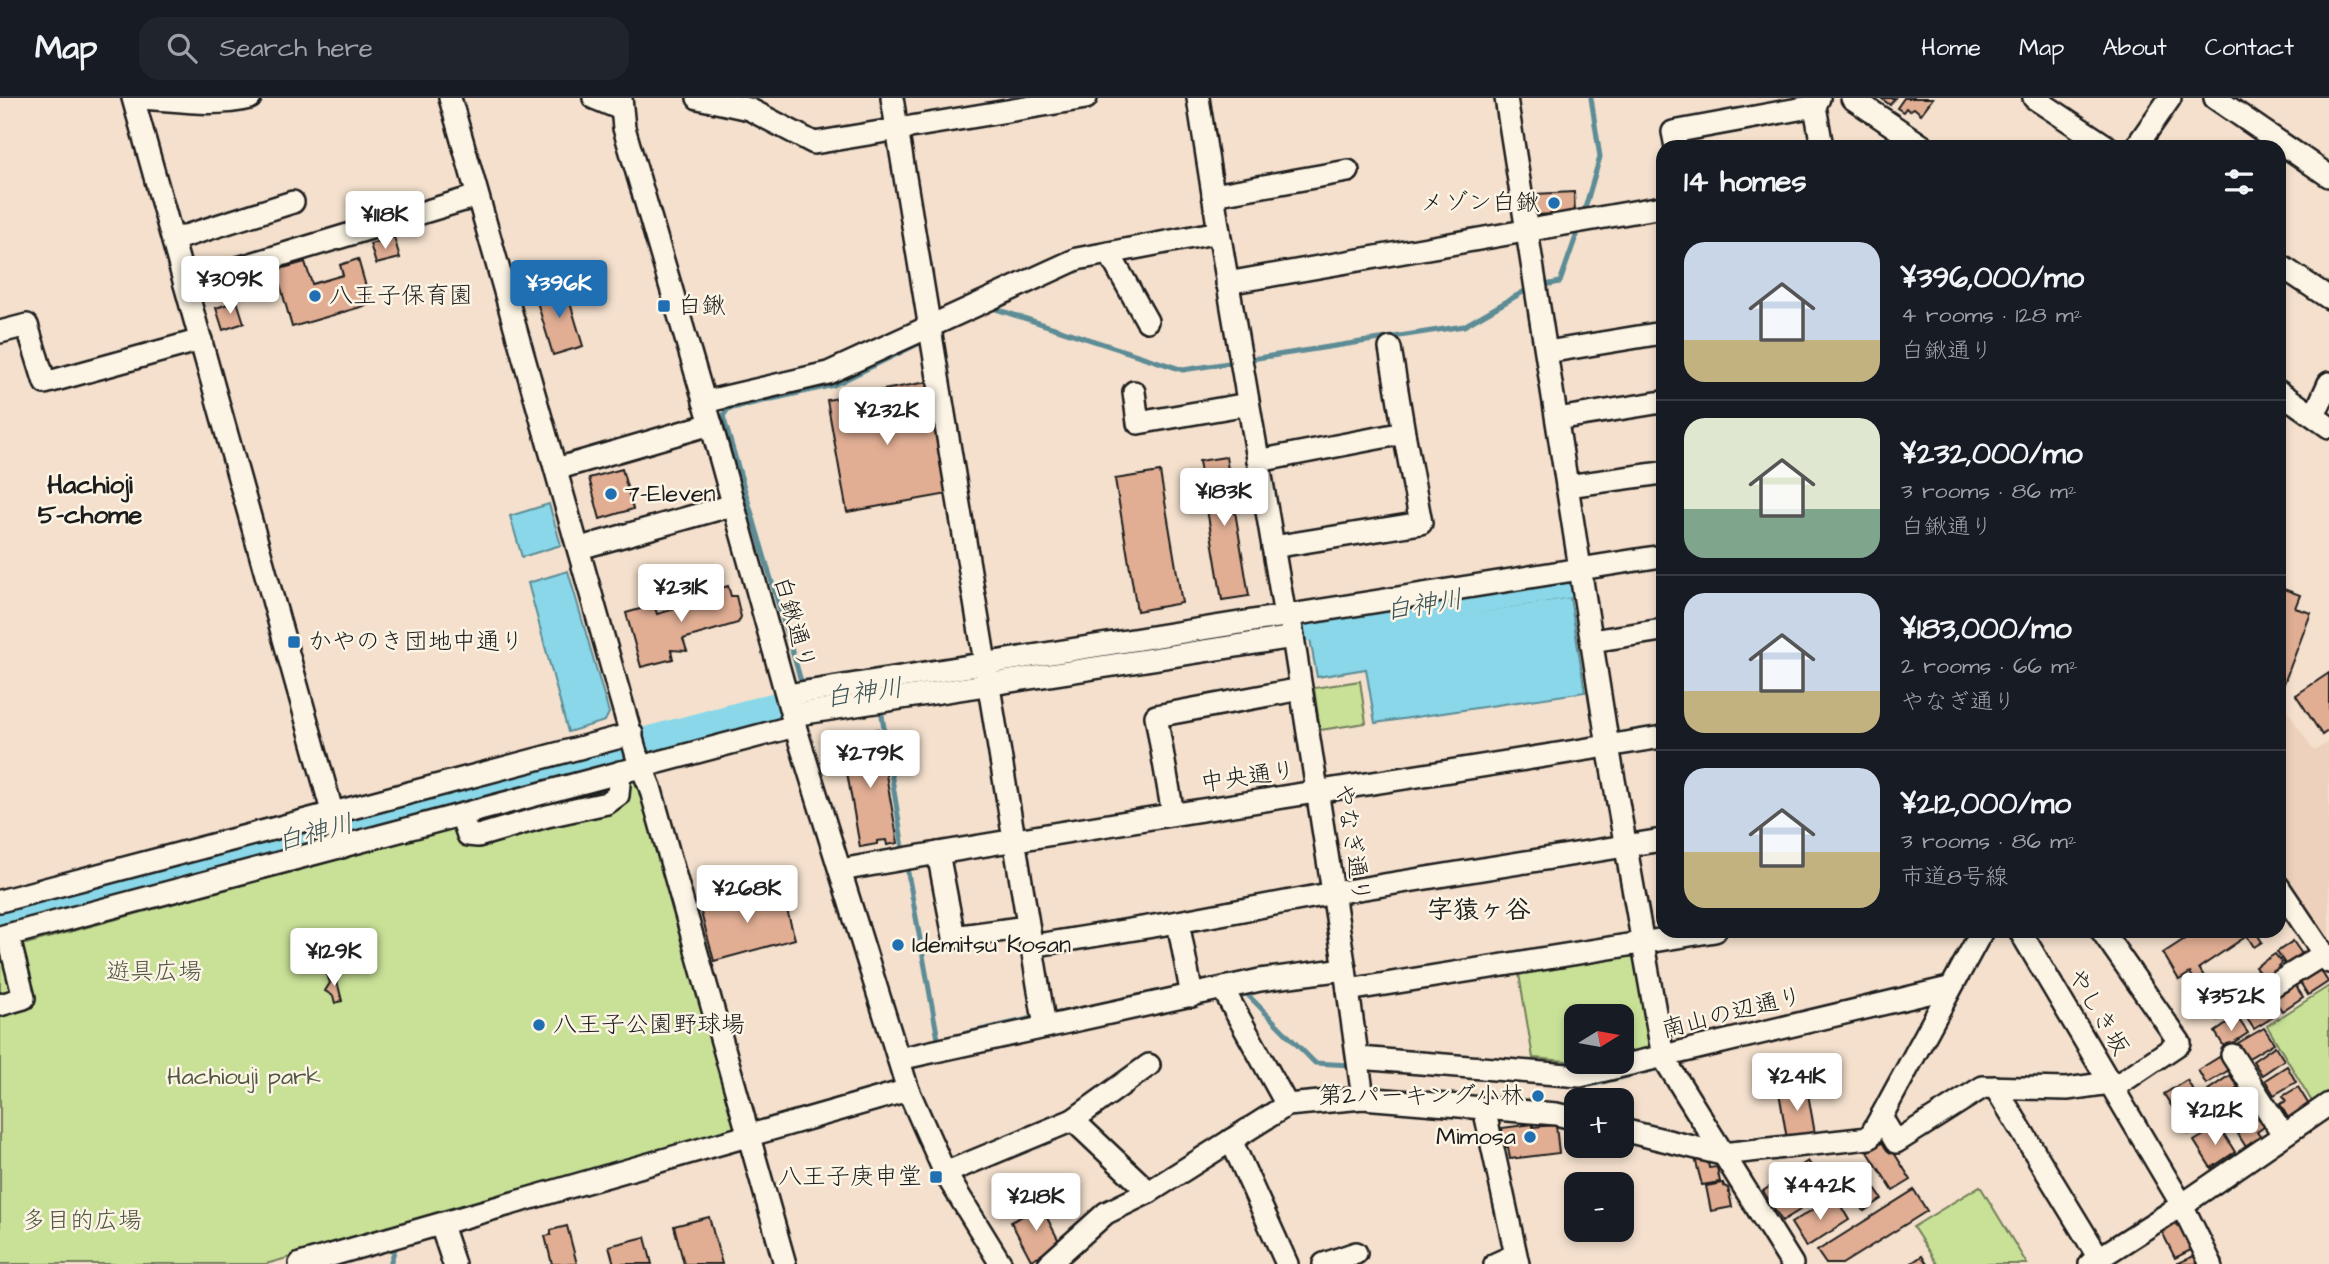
<!DOCTYPE html>
<meta charset="utf-8">
<style>
body{margin:0;font-family:"Architects Daughter","Klee One",sans-serif;background:#20242c;color:#f1f3f6;height:100vh;display:flex;flex-direction:column;font-size:26px;white-space:nowrap}
*{box-sizing:border-box;margin:0}
p{font-size:23px;color:#9ea1a6}
.icon{flex:none;width:38px;height:38px;fill:none;stroke:currentColor;stroke-width:2;stroke-linecap:round;stroke-linejoin:round}
.map{position:relative;flex:1;overflow:hidden}
.panel{position:absolute;left:1656px;top:42px;width:630px;height:798px;display:flex;flex-direction:column;background:#171b24;border-radius:21px;box-shadow:0 4px 10px #0003}
.panel>*{flex:none}
.needle{width:46px;rotate:79deg}
.controls{position:absolute;left:1564px;top:906px;display:grid;gap:14px}
.controls a{display:grid;place-items:center;width:70px;height:70px;border-radius:14px;background:#171b24;box-shadow:0 4px 10px #0003;font-size:35px}
.price{position:absolute;translate:-50% -60px;padding:0 16px;border-radius:7px;background:#fff;color:#222;font-size:23px;line-height:46px;filter:drop-shadow(0 2px 4px #0008)}
.price::after{content:'';position:absolute;left:50%;top:42px;width:21px;height:16px;margin-left:-10px;background:inherit;clip-path:polygon(0 0,100% 0,50% 100%)}
.price.active{background:#1f6fb2;color:#fff}
ul{padding:0;list-style:none}
li{display:flex;align-items:center;gap:21px;height:175px;padding:0 28px}
li+li{border-top:2px solid #363941}
li span{display:grid;place-items:center;flex:none;width:196px;height:140px;border-radius:21px;color:#555}
li>.icon{margin-inline-start:auto}
span .icon{width:84px;height:84px;fill:#fffc;stroke-width:1}
li b{font-size:30px}
h2{display:flex;justify-content:space-between;align-items:center;height:84px;padding:0 28px;font-size:30px}
header{display:flex;align-items:center;gap:42px;box-sizing:border-box;height:98px;padding:0 35px;background:#171b24;border-bottom:2px solid #363941}
header strong{font-size:33px}
nav{display:flex;gap:38px;margin-inline-start:auto;font-size:24px}
.search{width:490px;height:63px;background:#20242c;display:flex;align-items:center;gap:18px;box-sizing:border-box;padding:0 24px;border-radius:21px;color:#9ea1a6;font-size:26px}
.map>svg:first-child{display:block}
.built{fill:#eed1bc}
.green{fill:#c8e197;stroke:#727e5a;stroke-width:2}
.water{fill:#89d7e8;stroke:#5d8c96;stroke-width:2}
.lines{fill:none;stroke-linecap:round;stroke-linejoin:round}
.stream{stroke:#5d8c96;stroke-width:5}
.river{stroke:#89d7e8;stroke-width:33}
.building{fill:#e1ae94;stroke:#1c1c1c;stroke-width:2}
.minor-casing{stroke:#1c1c1c;stroke-width:26}
.minor{stroke:#fcf5e5;stroke-width:21}
.poi-dot{fill:#1f6fb2;stroke:#fcf5e5;stroke-width:2.5}
.labels{text-anchor:middle;dominant-baseline:central;stroke-width:5;stroke-linejoin:round;paint-order:stroke}
.poi-label{font-size:24px;fill:#1c1c1c;stroke:#fcf5e5;text-anchor:start}
.street-label{font-size:24px;fill:#1c1c1c;stroke:#fcf5e5}
.park-label{font-size:24px;fill:#505741;stroke:#fcf5e5}
.neighbourhood-label{font-size:26px;font-weight:bold;fill:#1c1c1c;stroke:#fcf5e5}
.water-label{font-size:26px;font-style:italic;fill:#3d5459;stroke:#fcf5e5}
</style>
<header>
<strong>Map</strong>
<div class="search"><svg class="icon" aria-label="search" viewBox="0 0 24 24"><circle cx="10" cy="10" r="6"/><path d="M15 15l6 6"/></svg>Search here</div>
<nav><a>Home</a><a>Map</a><a>About</a><a>Contact</a></nav>
</header>
<div class="map">
<svg width="2329" height="1166" viewBox="0 0 2329 1166">
<rect width="100%" height="100%" fill="#f4e0cd"/>
<filter id="ink" filterUnits="userSpaceOnUse"><feTurbulence type="fractalNoise" baseFrequency=".0143" numOctaves="2"/><feDisplacementMap in="SourceGraphic" scale="14" xChannelSelector="R" yChannelSelector="G"/><feConvolveMatrix kernelMatrix="1 2 1 2 8 2 1 2 1" color-interpolation-filters="sRGB"/></filter>
<g filter="url(#ink)">
<!-- built -->
<path class="built" d="M2287,612L2314,653L2329,644V845L2279,768V617Z"/>
<!-- green -->
<g class="green">
<path d="M1360,583L1366,625L1320,632L1314,590Z"/>
<path d="M636,679L645,686L737,1033L266,1166H0V853Z"/>
<path d="M1635,854L1651,950L1622,955V919H1577V964L1533,960L1519,876Z"/>
<path d="M2329,888V997L2314,1007L2267,928Z"/>
<path d="M1980,1088L2027,1166H1937L1913,1129Z"/>
</g>
<!-- water -->
<g class="water">
<path d="M549,406L561,447L522,459L510,418Z"/>
<path d="M568,473L609,615L605,623L568,634L528,485Z"/>
<path d="M1570,499L1585,594L1375,625L1366,571L1317,579L1310,541Z"/>
</g>
<g class="lines">
<!-- stream -->
<g class="stream">
<path d="M1583,117L1600,59L1591,0"/>
<path d="M1540,188L1560,184L1579,130"/>
<path d="M990,211L993,210L1183,272L1235,264"/>
<path d="M1245,262L1464,228L1530,190"/>
<path d="M811,583H801L723,318L728,311L834,287L928,241"/>
<path d="M881,611L903,750"/>
<path d="M908,775L938,941"/>
<path d="M1246,895L1315,965L1350,967"/>
<path d="M1054,916L1084,910"/>
<path d="M963,936L1033,920"/>
<path d="M1584,986L1590,987L1655,971"/>
<path d="M390,1166L397,1145"/>
</g>
<!-- river -->
<g class="river">
<path d="M1095,560L1258,532L1335,523L1574,482"/>
<path d="M0,820L355,726L417,707L801,604L824,601"/>
</g>
</g>
<!-- building -->
<g class="building">
<path d="M1881,0H1895L1890,7Z"/>
<path d="M1904,0H1933L1921,16L1914,10L1909,13L1906,10L1903,14L1897,10Z"/>
<path d="M1574,94L1575,115L1535,117L1534,96Z"/>
<path d="M394,139L400,160L376,166L370,146Z"/>
<path d="M358,161L371,206L292,229L276,172L305,164L312,186L343,177L340,167Z"/>
<path d="M565,188L583,248L553,257L535,197Z"/>
<path d="M237,203L244,225L223,232L216,210Z"/>
<path d="M928,284L948,396L847,414L827,302Z"/>
<path d="M1226,359L1249,498L1222,502L1199,363Z"/>
<path d="M622,371L633,411L600,421L589,380Z"/>
<path d="M1160,374L1182,505L1137,513L1115,381Z"/>
<path d="M728,488L731,498H736L741,519L738,525L683,541L687,553L671,552L673,561L641,569L626,515L654,507L657,516L685,508L683,501Z"/>
<path d="M2278,489L2300,497L2295,510L2311,515L2278,601Z"/>
<path d="M2329,575V632L2322,637L2296,597Z"/>
<path d="M878,631L898,745L887,747L886,742L877,743V746L860,749L841,640L853,638L854,643L870,640L869,633Z"/>
<path d="M773,791L776,800L783,798L795,841L714,863L700,811Z"/>
<path d="M2197,833H2255L2262,844L2254,849L2247,838L2199,870L2205,880L2197,885L2190,875L2179,882L2163,855Z"/>
<path d="M2293,843L2304,859L2288,870L2277,854Z"/>
<path d="M2275,856L2282,865L2278,868L2281,871L2265,883L2255,869Z"/>
<path d="M2318,868L2328,884L2308,897L2298,881Z"/>
<path d="M335,875L342,903L335,905L333,898L325,893L330,885L327,877Z"/>
<path d="M2246,875L2256,890L2236,903L2226,888Z"/>
<path d="M2293,884L2303,899L2282,913L2272,898Z"/>
<path d="M2219,891L2233,912L2218,922L2204,902Z"/>
<path d="M2266,903L2275,918L2254,931L2244,916Z"/>
<path d="M2237,919L2248,935L2225,950L2215,934Z"/>
<path d="M2264,930L2274,945L2247,961L2238,945Z"/>
<path d="M2275,948L2284,962L2262,977L2253,963Z"/>
<path d="M2221,958L2229,972L2206,986L2198,972Z"/>
<path d="M2287,968L2296,984L2274,997L2265,982Z"/>
<path d="M2230,977L2238,989L2229,995L2231,998L2218,1007L2208,992Z"/>
<path d="M2187,982L2211,1023L2189,1036L2164,996Z"/>
<path d="M2298,989L2309,1007L2288,1020L2280,1006L2286,1003L2283,998Z"/>
<path d="M1807,990L1815,1036L1787,1041L1779,994Z"/>
<path d="M2240,998L2249,1013L2245,1015L2247,1020L2231,1029L2220,1010Z"/>
<path d="M2258,1019L2264,1029L2257,1034L2261,1040L2246,1049L2234,1030L2250,1020L2252,1023Z"/>
<path d="M1533,1026V1029L1556,1027L1559,1055L1510,1061L1508,1049H1504L1502,1030Z"/>
<path d="M2219,1028L2235,1054L2211,1070L2194,1043Z"/>
<path d="M1886,1042L1911,1082L1893,1093L1868,1054Z"/>
<path d="M1707,1058L1709,1070L1717,1069L1720,1084L1702,1087L1695,1060Z"/>
<path d="M1808,1063L1829,1093L1811,1105L1791,1074Z"/>
<path d="M1862,1072L1882,1101L1864,1113L1845,1083Z"/>
<path d="M1780,1082L1800,1112L1782,1123L1763,1093Z"/>
<path d="M1723,1085L1724,1088L1728,1090L1732,1109L1711,1113L1706,1088Z"/>
<path d="M1914,1092L1927,1113L1842,1166H1826L1817,1153Z"/>
<path d="M1835,1098L1849,1122L1806,1149L1791,1125Z"/>
<path d="M1041,1108L1061,1147L1031,1162L1011,1124Z"/>
<path d="M709,1119L722,1166H684L674,1128Z"/>
<path d="M2175,1124L2178,1128L2181,1126L2193,1151L2175,1160L2162,1134L2165,1133L2163,1129Z"/>
<path d="M567,1128L577,1166H552L545,1138L551,1137V1132Z"/>
<path d="M645,1139L652,1166H614L609,1148Z"/>
<path d="M2196,1157L2200,1166H2176Z"/>
<path d="M1922,1158L1927,1166H1910Z"/>
</g>
<g class="lines">
<!-- minor casing -->
<g class="minor-casing">
<g id="minor">
<path d="M133,0L342,749"/>
<path d="M141,0C176,2 215,9 250,0"/>
<path d="M450,0L637,658L650,689L785,1166"/>
<path d="M594,0L621,11"/>
<path d="M621,0L624,30L711,326L795,628L908,992L945,1075L1001,1166"/>
<path d="M698,0L749,11L814,45L1086,0"/>
<path d="M892,0L1045,929"/>
<path d="M1198,0L1219,134L1285,518"/>
<path d="M1506,0L1608,648L1663,959L1792,1166"/>
<path d="M1819,0L1815,8L1822,49"/>
<path d="M1852,0L1924,49"/>
<path d="M2034,0L2108,49"/>
<path d="M2215,0L2329,78"/>
<path d="M1676,49L1673,34L1815,8"/>
<path d="M2136,49L2170,0"/>
<path d="M1213,97L1348,73"/>
<path d="M173,142L293,104"/>
<path d="M1109,155L1147,223"/>
<path d="M2278,166L2329,200"/>
<path d="M1227,185L1662,109"/>
<path d="M185,186L477,98"/>
<path d="M0,234L27,227L45,285L201,242"/>
<path d="M1547,254L1662,235"/>
<path d="M2278,293L2329,329"/>
<path d="M1134,294L1138,325L1248,306"/>
<path d="M704,304L828,275L1077,161L1219,134"/>
<path d="M2314,318L2329,285"/>
<path d="M1557,321L1662,304"/>
<path d="M1258,363L1404,335L1390,250"/>
<path d="M556,371L711,326"/>
<path d="M1567,388L1662,375"/>
<path d="M1273,449L1421,425L1404,335"/>
<path d="M580,450L733,407"/>
<path d="M1291,526L1345,871L1363,1000"/>
<path d="M1592,543L1662,532"/>
<path d="M787,597L1662,458"/>
<path d="M792,617L1293,539"/>
<path d="M1173,716L1156,618L1301,591"/>
<path d="M461,717L468,737L478,738L547,718L607,705L618,697L620,674"/>
<path d="M938,755L954,839L1027,829"/>
<path d="M841,772C1115,723 1389,684 1662,639"/>
<path d="M2278,788L2329,864"/>
<path d="M0,803L632,636"/>
<path d="M1178,824L1192,898"/>
<path d="M1982,833L1881,1019L1896,1044L1983,989L2067,991L2110,985"/>
<path d="M2020,833L2182,1107L2211,1166"/>
<path d="M2102,833L2180,945L2113,990"/>
<path d="M0,839L795,628"/>
<path d="M1031,848L1178,824L1334,795L1662,742"/>
<path d="M1223,891L1287,1007"/>
<path d="M1348,892L1715,833"/>
<path d="M0,907L24,900L8,837"/>
<path d="M2242,907L2324,856"/>
<path d="M2232,957L2283,1036"/>
<path d="M1359,960L1580,978L1949,890"/>
<path d="M899,961L1260,882L1345,871"/>
<path d="M1995,989L2099,1160"/>
<path d="M1484,1010L1518,1166"/>
<path d="M1073,1022L1149,967"/>
<path d="M1622,1032L1722,1056L1869,1040L1881,1019"/>
<path d="M1231,1042L1287,1166"/>
<path d="M945,1075L1073,1022L1149,1094"/>
<path d="M441,1127L454,1166"/>
<path d="M300,1166L908,992"/>
<path d="M1049,1166L1106,1115L1149,1094L1287,1007L1363,1000L1556,1016L1577,1021"/>
<path d="M1324,1166L1356,1155"/>
<path d="M1495,1166L1515,1157"/>
<path d="M2090,1166L2182,1107L2329,1006"/>
</g>
</g>
<!-- minor -->
<use href="#minor" class="minor"/>
</g>
</g>
<!-- markers -->
<g class="poi-dot">
<circle cx="1554" cy="105" r="7"/>
<circle cx="315" cy="198" r="7"/>
<rect x="657" y="201" width="14" height="14" rx="3.5"/>
<circle cx="611" cy="396" r="7"/>
<rect x="287" y="537" width="14" height="14" rx="3.5"/>
<circle cx="898" cy="847" r="7"/>
<circle cx="539" cy="927" r="7"/>
<circle cx="1538" cy="998" r="7"/>
<circle cx="1530" cy="1039" r="7"/>
<rect x="929" y="1072" width="14" height="14" rx="3.5"/>
</g>
<g class="labels">
<!-- poi labels -->
<g class="poi-label">
<text x="1540" y="105" text-anchor="end">メゾン白鍬</text>
<text x="329" y="198">八王子保育園</text>
<text x="678" y="208">白鍬</text>
<text x="625" y="396">7-Eleven</text>
<text x="308" y="544">かやのき団地中通り</text>
<text x="912" y="847">Idemitsu Kosan</text>
<text x="553" y="927">八王子公園野球場</text>
<text x="1524" y="998" text-anchor="end">第2パーキング小林</text>
<text x="1516" y="1039" text-anchor="end">Mimosa</text>
<text x="922" y="1079" text-anchor="end">八王子庚申堂</text>
</g>
<!-- street labels -->
<g class="street-label">
<text transform="translate(794 525) rotate(74)">白鍬通り</text>
<text transform="translate(1248 679) rotate(-8)">中央通り</text>
<text transform="translate(1352 745) rotate(81)">やなぎ通り</text>
<text transform="translate(2098 914) rotate(59)">やしき坂</text>
<text transform="translate(1732 915) rotate(-14)">南山の辺通り</text>
</g>
<!-- park labels -->
<g class="park-label">
<text x="154" y="874">遊具広場</text>
<text x="244" y="979">Hachiouji park</text>
<text x="82" y="1123">多目的広場</text>
</g>
<!-- neighbourhood labels -->
<g class="neighbourhood-label">
<text x="90" y="387">Hachioji<tspan x="90" dy="30">5-chome</tspan></text>
<text x="1479" y="812">字猿ヶ谷</text>
</g>
<!-- water labels -->
<g class="water-label">
<text transform="translate(1424 507) rotate(-9)">白神川</text>
<text transform="translate(864 595) rotate(-8)">白神川</text>
<text transform="translate(315 735) rotate(-15)">白神川</text>
</g>
</g>
</svg>
<div class="controls">
<a><svg class="needle" viewBox="-14 -14 28 28"><path d="M0-13l5 13h-10z" fill="#e53935"/><path d="M0 13l5-13h-10z" fill="#9ea1a6"/></svg></a>
<a>+</a>
<a>−</a>
</div>
<b class="price" style="left:385px;top:153px">¥118K</b>
<b class="price" style="left:230px;top:218px">¥309K</b>
<b class="price active" style="left:559px;top:222px">¥396K</b>
<b class="price" style="left:887px;top:349px">¥232K</b>
<b class="price" style="left:1224px;top:430px">¥183K</b>
<b class="price" style="left:681px;top:526px">¥231K</b>
<b class="price" style="left:870px;top:692px">¥279K</b>
<b class="price" style="left:747px;top:827px">¥268K</b>
<b class="price" style="left:334px;top:890px">¥129K</b>
<b class="price" style="left:2231px;top:935px">¥352K</b>
<b class="price" style="left:1797px;top:1015px">¥241K</b>
<b class="price" style="left:2215px;top:1049px">¥212K</b>
<b class="price" style="left:1820px;top:1124px">¥442K</b>
<b class="price" style="left:1036px;top:1135px">¥218K</b>
<section class="panel">
<h2>14 homes<svg class="icon" aria-label="filters" viewBox="0 0 24 24"><path d="M4 7h16M4 17h16"/><circle cx="9" cy="7" r="2"/><circle cx="15" cy="17" r="2"/></svg></h2>
<ul>
<li><span style="background:linear-gradient(#c9d6e8 70%,#c2b280 0)"><svg class="icon" aria-label="home" viewBox="0 0 24 24"><path d="M3 11l9-7 9 7M6 9v11h12V9"/></svg></span><div><b>¥396,000/mo</b><p>4 rooms · 128 m²</p><p>白鍬通り</p></div></li>
<li><span style="background:linear-gradient(#dfe7d0 65%,#7fa58c 0)"><svg class="icon" aria-label="home" viewBox="0 0 24 24"><path d="M3 11l9-7 9 7M6 9v11h12V9"/></svg></span><div><b>¥232,000/mo</b><p>3 rooms · 86 m²</p><p>白鍬通り</p></div></li>
<li><span style="background:linear-gradient(#c9d6e8 70%,#c2b280 0)"><svg class="icon" aria-label="home" viewBox="0 0 24 24"><path d="M3 11l9-7 9 7M6 9v11h12V9"/></svg></span><div><b>¥183,000/mo</b><p>2 rooms · 66 m²</p><p>やなぎ通り</p></div></li>
<li><span style="background:linear-gradient(#c9d6e8 60%,#c2b280 0)"><svg class="icon" aria-label="home" viewBox="0 0 24 24"><path d="M3 11l9-7 9 7M6 9v11h12V9"/></svg></span><div><b>¥212,000/mo</b><p>3 rooms · 86 m²</p><p>市道8号線</p></div></li>
</ul>
</section>
</div>
